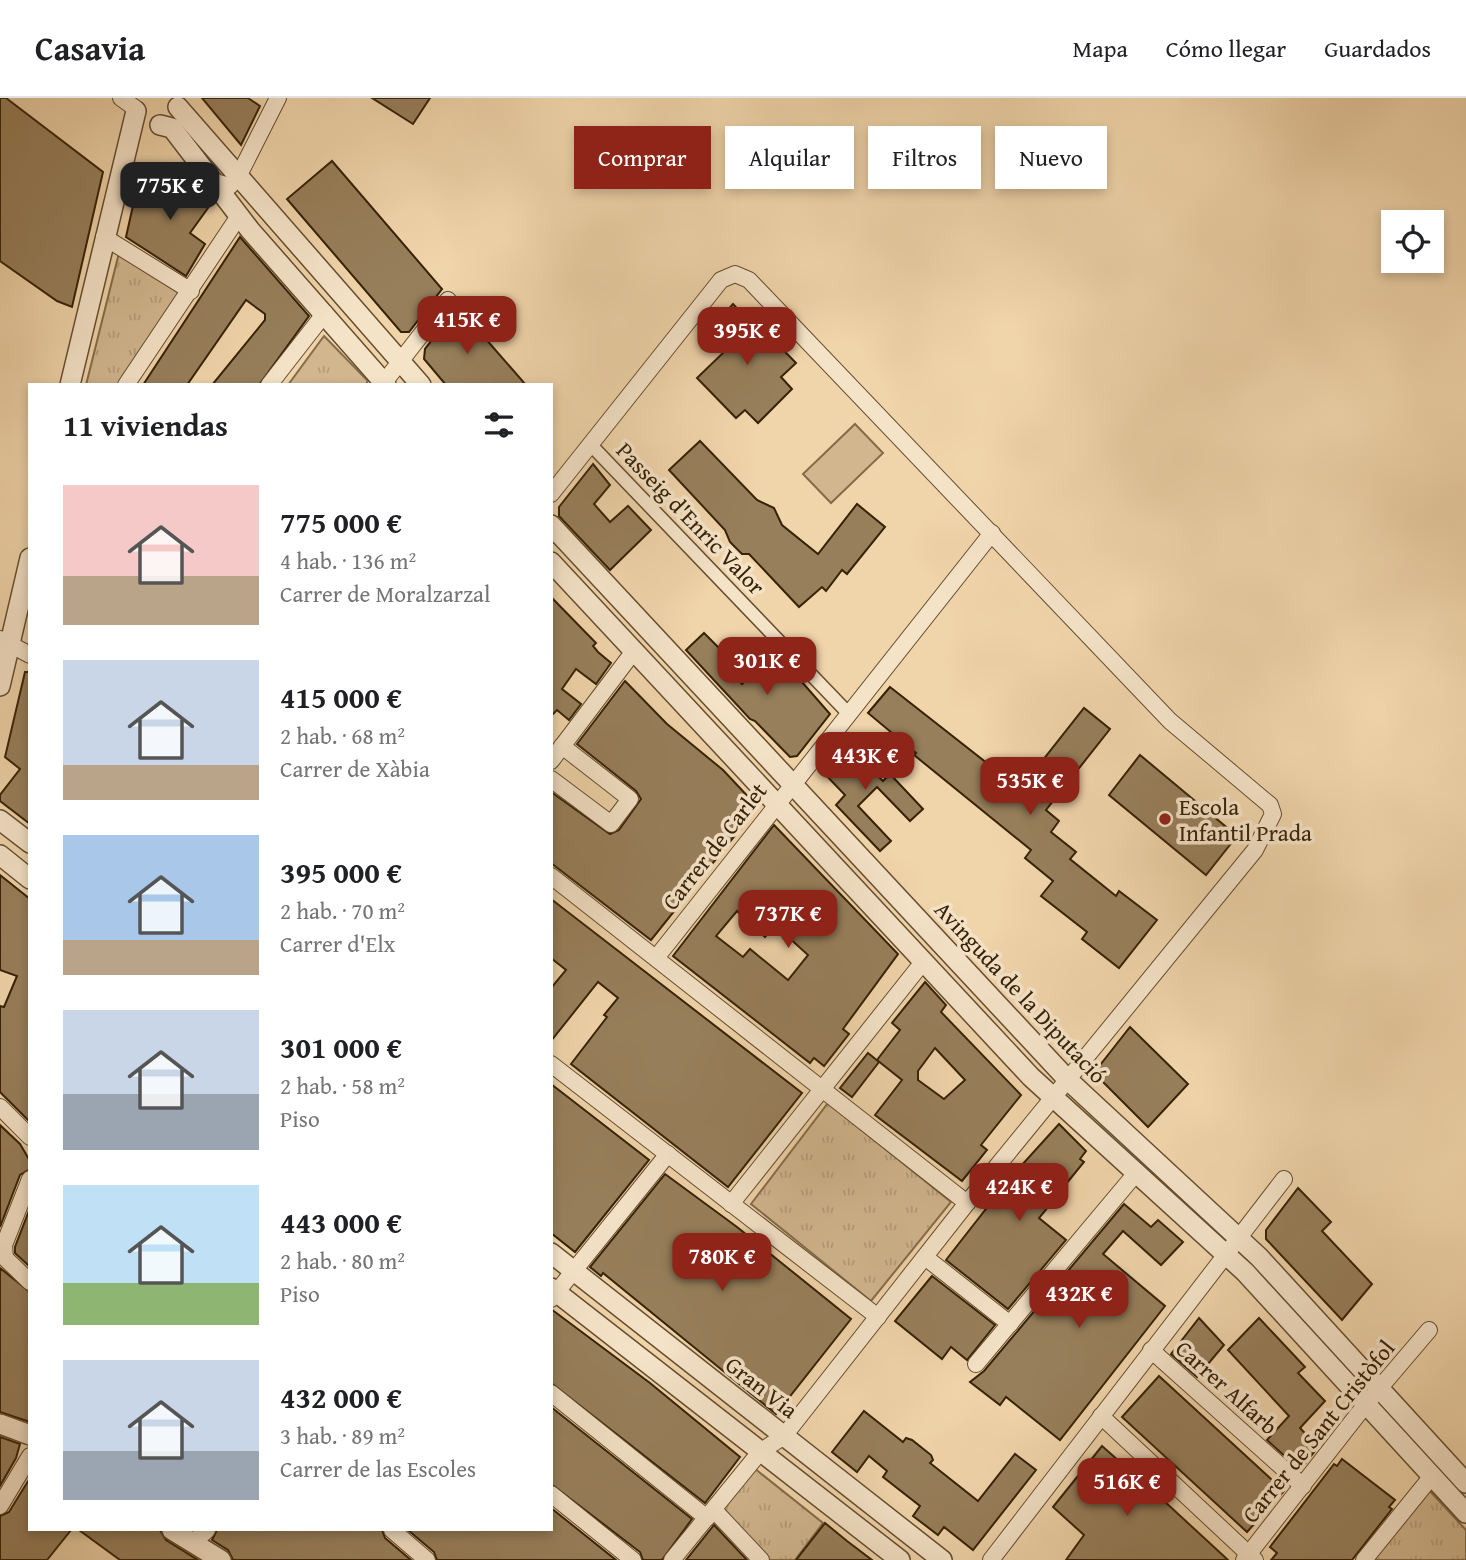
<!DOCTYPE html>
<html lang="es">
<meta charset="utf-8">
<style>
body{margin:0;font-family:"Gentium Book Plus",serif;background:#f6f6f6;color:#202124;height:100vh;display:flex;flex-direction:column;font-size:26px;white-space:nowrap}
*{box-sizing:border-box;margin:0}
p{font-size:23px;color:#757577}
.icon{flex:none;width:38px;height:38px;fill:none;stroke:currentColor;stroke-width:2;stroke-linecap:round;stroke-linejoin:round}
.map{position:relative;flex:1;overflow:hidden}
.drawer{position:absolute;left:28px;top:285px;width:525px;height:1148px;display:flex;flex-direction:column;background:#fff;border-radius:0px;box-shadow:0 4px 10px #0003}
.drawer>*{flex:none}
.banner{position:absolute;left:574px;top:28px;width:665px;height:63px;display:flex;gap:14px}
.buttons{position:absolute;left:1381px;top:112px;display:grid;gap:14px}
.buttons a{display:grid;place-items:center;width:63px;height:63px;border-radius:0px;background:#fff;box-shadow:0 4px 10px #0003;font-size:35px}
.price{position:absolute;translate:-50% -60px;padding:0 16px;border-radius:14px;background:#8f2418;color:#fff;font-size:23px;line-height:46px;filter:drop-shadow(0 2px 4px #0008)}
.price::after{content:'';position:absolute;left:50%;top:42px;width:21px;height:16px;margin-left:-10px;background:inherit;clip-path:polygon(0 0,100% 0,50% 100%)}
.price.on{background:#222;color:#fff}
ul{padding:0;list-style:none}
li{display:flex;align-items:center;gap:21px;height:175px;padding:0 35px}
li span{display:grid;place-items:center;flex:none;width:196px;height:140px;border-radius:0px;color:#555}
li>.icon{margin-inline-start:auto}
span .icon{width:84px;height:84px;fill:#fffc;stroke-width:1}
li b{font-size:30px}
h2{display:flex;justify-content:space-between;align-items:center;height:84px;padding:0 35px;font-size:30px}
.pill{padding:0 24px;border-radius:0px;background:#fff;box-shadow:0 4px 10px #0003;font-size:24px;line-height:63px}
.pill.on{background:#8f2418;color:#fff}
header{display:flex;align-items:center;gap:42px;box-sizing:border-box;height:98px;padding:0 35px;background:#fff;border-bottom:2px solid #e0e0e0}
header strong{font-size:33px}
nav{display:flex;gap:38px;margin-inline-start:auto;font-size:24px}
.map>svg:first-child{display:block}
.grass{fill:url(#grass-tufts);stroke:#846c4a;stroke-width:2}
.garden{fill:#d1b68e;stroke:#846c4a;stroke-width:2}
.building{fill:#977f5b;stroke:#372206;stroke-width:2;fill-rule:evenodd}
.lines{fill:none;stroke-linecap:round;stroke-linejoin:round}
.pedestrian-casing{stroke:#654e2f;stroke-width:15}
.minor-casing{stroke:#654e2f;stroke-width:18}
.tertiary-casing{stroke:#654e2f;stroke-width:22}
.pedestrian{stroke:#f5e3c8;stroke-width:12}
.minor{stroke:#f5e3c8;stroke-width:16}
.tertiary{stroke:#f5e3c8;stroke-width:19}
.poi-dot{fill:#8f2418;stroke:#f5e3c8;stroke-width:2.5}
.labels{text-anchor:middle;dominant-baseline:central;stroke-width:7;stroke-linejoin:round;paint-order:stroke}
.street-label{font-size:23px;fill:#372206;stroke:#f5e3c8}
.poi-label{font-size:23px;fill:#372206;stroke:#f5e3c8;text-anchor:start}
</style>
<header>
<strong>Casavia</strong>
<nav><a>Mapa</a><a>Cómo llegar</a><a>Guardados</a></nav>
</header>
<div class="map">
<svg width="1466" height="1462" viewBox="0 0 1466 1462">
<defs>
<pattern id="grass-tufts" width="24" height="20" patternUnits="userSpaceOnUse" patternTransform="scale(1.75)"><rect width="24" height="20" fill="#d1b68e"/><path d="M3 7l-1-3M5 7V3M7 7l1-3M15 17l-1-3M17 17v-4M19 17l1-3" fill="none" stroke="#b49c79"/></pattern>
</defs>
<rect width="100%" height="100%" fill="#f0d4aa"/>
<filter id="stains"><feTurbulence type="fractalNoise" baseFrequency=".00286" numOctaves="4"/><feColorMatrix values="0 0 0 0 .2 0 0 0 0 .09 0 0 0 0 .02 0 0 0 .5 -.17"/></filter>
<radialGradient id="worn" r=".72"><stop offset=".6" stop-color="#630" stop-opacity="0"/><stop offset="1" stop-color="#630" stop-opacity=".3"/></radialGradient>
<!-- grass -->
<g class="grass">
<path d="M119,155L184,196L121,287H86Z"/>
<path d="M324,238L368,283L365,287H288Z"/>
<path d="M828,1005L951,1104L871,1203L751,1106Z"/>
<path d="M754,1370L823,1425L795,1462H768L720,1412Z"/>
<path d="M1429,1392L1466,1432V1462H1373Z"/>
</g>
<!-- garden -->
<path class="garden" d="M855,326L883,355L831,405L803,376Z"/>
<!-- building -->
<g class="building">
<path d="M0,0H6L103,74L72,209L57,203L0,163Z"/>
<path d="M202,0H248L260,8L241,47Z"/>
<path d="M372,0H430L413,26Z"/>
<path d="M332,63L442,191L409,234H401L287,101Z"/>
<path d="M170,70L213,103L190,135L205,146L186,178L126,139L134,103L141,107Z"/>
<path d="M240,139L309,218L259,287H212L265,222V216L246,202L187,287H143Z"/>
<path d="M733,206L752,227L755,223L796,265L781,279L792,291L758,325L745,312L736,320L697,280L725,253L709,233Z"/>
<path d="M458,209L478,232L526,287H446L424,261L425,251Z"/>
<path d="M700,343L757,402L774,410L782,427L818,456L857,406L885,429L847,476L842,472L826,493L822,489L799,509L749,456H742L730,444L725,432L669,372Z"/>
<path d="M593,366L610,387L594,406L610,424L628,408L651,432L610,472L559,418V409Z"/>
<path d="M551,499L596,545L593,548L598,554L611,565L596,586L576,571L562,591L581,606L569,622L557,612L551,618Z"/>
<path d="M704,535L725,556L719,562L742,586L773,557L795,576L830,616L797,658L790,659L755,623L750,621L686,552Z"/>
<path d="M25,574H30V726L0,703V697L20,671L5,659Z"/>
<path d="M625,583L667,626L723,672L754,705L747,711L753,715L651,842L551,765V694L610,736L619,732L641,701L636,693L577,646Z"/>
<path d="M890,589L1020,691L1084,610L1110,631L1046,712L1059,723L1051,734L1076,754L1070,761L1116,798L1119,793L1157,822L1119,870L1082,841L1087,834L1041,798L1053,783L1025,760L1031,752L914,657L916,655L868,615Z"/>
<path d="M841,643L883,683L890,676L923,711L910,723L877,689L858,708L891,743L880,753L836,707L845,697L819,670Z"/>
<path d="M1140,657L1237,738L1206,777L1109,697Z"/>
<path d="M774,727L898,856L843,931L849,936L824,968L814,960L810,965L673,858ZM737,813L765,839L775,827L808,857L788,882L750,851L743,859L716,838Z"/>
<path d="M0,777L30,801V1024L0,994V908L4,909L17,878L0,872Z"/>
<path d="M551,801L802,995L728,1089L571,966L607,919L604,917L618,900L598,884L551,943V890L566,872L551,860Z"/>
<path d="M925,884L946,907L941,914L1021,997L981,1047L987,1052L962,1083L875,1017L902,982L877,962L900,932L892,925ZM935,950L965,982L944,1001L918,982V973Z"/>
<path d="M1130,929L1188,986L1148,1029L1098,979L1097,971Z"/>
<path d="M868,955L879,964L852,999L840,990Z"/>
<path d="M551,986L649,1062L575,1154L551,1135Z"/>
<path d="M1059,1026L1086,1053L1080,1061L1084,1064L1066,1086L1062,1083L1044,1105L1048,1109L1039,1120L1066,1142L1008,1211L946,1162L1011,1079Z"/>
<path d="M0,1027L20,1046L30,1063V1071L20,1077L0,1129Z"/>
<path d="M665,1076L737,1129L851,1221L776,1316L603,1175L601,1178L590,1169Z"/>
<path d="M1298,1090L1331,1124L1322,1133L1372,1186L1342,1222L1266,1141V1132Z"/>
<path d="M1124,1106L1151,1129L1158,1122L1183,1144L1161,1167L1123,1133L1103,1156L1165,1208L1060,1342L1006,1299L1000,1307L970,1284L984,1273Z"/>
<path d="M30,1110V1169L15,1155V1149Z"/>
<path d="M0,1170L30,1194V1324L0,1314Z"/>
<path d="M932,1178L995,1227L967,1262L951,1249L942,1261L895,1223Z"/>
<path d="M551,1211L650,1285L740,1359L705,1405L551,1285Z"/>
<path d="M1199,1220L1224,1247L1197,1279L1171,1256Z"/>
<path d="M1259,1220L1305,1269L1298,1275L1325,1303L1300,1330L1318,1349L1300,1372L1267,1342L1289,1318L1228,1252Z"/>
<path d="M1159,1278L1284,1393L1247,1434L1122,1319Z"/>
<path d="M551,1309L692,1421L662,1462H643L640,1454L551,1386Z"/>
<path d="M864,1313L903,1344L906,1340L912,1342L931,1357L933,1362L930,1365L978,1403L1015,1356L1036,1372L973,1452L944,1429L938,1437L913,1418L920,1408L883,1379L887,1373L869,1358L857,1374L832,1354Z"/>
<path d="M0,1339L20,1346L16,1360L0,1388Z"/>
<path d="M1102,1348L1163,1402L1228,1462H1066L1084,1437L1053,1409Z"/>
<path d="M1342,1361L1395,1402L1389,1409L1392,1411L1352,1462H1271L1277,1455L1270,1449L1334,1366L1337,1368Z"/>
<path d="M30,1380V1432H71L47,1462H0V1418L9,1414Z"/>
<path d="M551,1410L616,1462H437L434,1454L408,1432H551Z"/>
<path d="M825,1425L847,1443L872,1462H796Z"/>
<path d="M714,1427L747,1462H686Z"/>
<path d="M79,1432H160L166,1442L198,1462H120Z"/>
<path d="M217,1432H382L385,1440L411,1462H233L228,1452L212,1442Z"/>
</g>
<g class="lines">
<!-- pedestrian casing -->
<g class="pedestrian-casing">
<path id="pedestrian" d="M590,346L848,615"/>
</g>
<!-- minor casing -->
<g class="minor-casing">
<g id="minor">
<path d="M121,0L135,10"/>
<path d="M215,84L230,88L239,77L278,0"/>
<path d="M104,139L191,193"/>
<path d="M126,287L239,118"/>
<path d="M269,287L325,215"/>
<path d="M382,287L448,202"/>
<path d="M551,396L721,182L735,176L749,182L1170,623L1270,707L1273,716L1255,752L967,1105L784,1338L760,1354L672,1462"/>
<path d="M0,541L30,557"/>
<path d="M551,663L634,553"/>
<path d="M551,681L611,726L630,701L562,648"/>
<path d="M551,778L967,1105"/>
<path d="M656,860L992,435"/>
<path d="M551,966L878,1219"/>
<path d="M0,1009L30,1039"/>
<path d="M30,1081L4,1147L5,1160L30,1184"/>
<path d="M731,1106L923,864"/>
<path d="M925,1159L1010,1226"/>
<path d="M551,1201L668,1056"/>
<path d="M1151,1252L1303,1388"/>
<path d="M976,1266L1137,1074"/>
<path d="M551,1295L707,1420"/>
<path d="M1101,1318L1255,1462"/>
<path d="M551,1396L633,1462"/>
<path d="M0,1408L30,1358"/>
<path d="M714,1412L761,1462"/>
<path d="M392,1432L427,1462"/>
<path d="M195,1443L207,1432"/>
<path d="M991,1462L1284,1081"/>
<path d="M1244,1462L1366,1306L1429,1232"/>
<path d="M1364,1462L1432,1378"/>
</g>
</g>
<!-- tertiary casing -->
<g class="tertiary-casing">
<g id="tertiary">
<path d="M178,9L421,287"/>
<path d="M160,27L172,30L250,132L386,287"/>
<path d="M70,287L136,13"/>
<path d="M551,427L1068,982L1259,1159L1466,1385"/>
<path d="M551,464L1031,979L1245,1174L1466,1415"/>
<path d="M0,588L30,460"/>
<path d="M0,722L30,745"/>
<path d="M0,757L30,781"/>
<path d="M551,1155L942,1462"/>
<path d="M551,1190L900,1462"/>
<path d="M0,1326L30,1337"/>
<path d="M172,1432L221,1462"/>
</g>
</g>
<!-- pedestrian -->
<use href="#pedestrian" class="pedestrian"/>
<!-- minor -->
<use href="#minor" class="minor"/>
<!-- tertiary -->
<use href="#tertiary" class="tertiary"/>
</g>
<!-- markers -->
<circle class="poi-dot" cx="1165" cy="721" r="7"/>
<g class="labels">
<!-- street labels -->
<g class="street-label">
<text transform="translate(691 420) rotate(46)">Passeig d'Enric Valor</text>
<text transform="translate(714 748) rotate(-52)">Carrer de Carlet</text>
<text transform="translate(1021 894) rotate(47)">Avinguda de la Diputació</text>
<text transform="translate(762 1289) rotate(38)">Gran Via</text>
<text transform="translate(1227 1289) rotate(42)">Carrer Alfarb</text>
<text transform="translate(1318 1333) rotate(-51)">Carrer de Sant Cristòfol</text>
</g>
<!-- poi labels -->
<g class="poi-label">
<text x="1179" y="708">Escola<tspan x="1179" dy="26">Infantil Prada</tspan></text>
</g>
</g>
<rect width="100%" height="100%" filter="url(#stains)"/>
<rect width="100%" height="100%" fill="url(#worn)"/>
</svg>
<div class="buttons">
<a><svg class="icon" aria-label="locate" viewBox="0 0 24 24"><circle cx="12" cy="12" r="6"/><path d="M12 2v4M12 18v4M2 12h4M18 12h4"/></svg></a>
</div>
<b class="price on" style="left:170px;top:124px">775K €</b>
<b class="price" style="left:467px;top:258px">415K €</b>
<b class="price" style="left:747px;top:269px">395K €</b>
<b class="price" style="left:767px;top:599px">301K €</b>
<b class="price" style="left:865px;top:694px">443K €</b>
<b class="price" style="left:1030px;top:719px">535K €</b>
<b class="price" style="left:788px;top:852px">737K €</b>
<b class="price" style="left:1019px;top:1125px">424K €</b>
<b class="price" style="left:722px;top:1195px">780K €</b>
<b class="price" style="left:1079px;top:1232px">432K €</b>
<b class="price" style="left:1127px;top:1420px">516K €</b>
<div class="banner">
<a class="pill on">Comprar</a>
<a class="pill">Alquilar</a>
<a class="pill">Filtros</a>
<a class="pill">Nuevo</a>
</div>
<section class="drawer">
<h2>11 viviendas<svg class="icon" aria-label="filters" viewBox="0 0 24 24"><path d="M4 7h16M4 17h16"/><circle cx="9" cy="7" r="2"/><circle cx="15" cy="17" r="2"/></svg></h2>
<ul>
<li><span style="background:linear-gradient(#f6c9c9 65%,#b9a48a 0)"><svg class="icon" aria-label="home" viewBox="0 0 24 24"><path d="M3 11l9-7 9 7M6 9v11h12V9"/></svg></span><div><b>775 000 €</b><p>4 hab. · 136 m²</p><p>Carrer de Moralzarzal</p></div></li>
<li><span style="background:linear-gradient(#c9d6e8 75%,#b9a48a 0)"><svg class="icon" aria-label="home" viewBox="0 0 24 24"><path d="M3 11l9-7 9 7M6 9v11h12V9"/></svg></span><div><b>415 000 €</b><p>2 hab. · 68 m²</p><p>Carrer de Xàbia</p></div></li>
<li><span style="background:linear-gradient(#a9c7e8 75%,#b9a48a 0)"><svg class="icon" aria-label="home" viewBox="0 0 24 24"><path d="M3 11l9-7 9 7M6 9v11h12V9"/></svg></span><div><b>395 000 €</b><p>2 hab. · 70 m²</p><p>Carrer d'Elx</p></div></li>
<li><span style="background:linear-gradient(#c9d6e8 60%,#9aa5b1 0)"><svg class="icon" aria-label="home" viewBox="0 0 24 24"><path d="M3 11l9-7 9 7M6 9v11h12V9"/></svg></span><div><b>301 000 €</b><p>2 hab. · 58 m²</p><p>Piso</p></div></li>
<li><span style="background:linear-gradient(#bfe0f5 70%,#8fb573 0)"><svg class="icon" aria-label="home" viewBox="0 0 24 24"><path d="M3 11l9-7 9 7M6 9v11h12V9"/></svg></span><div><b>443 000 €</b><p>2 hab. · 80 m²</p><p>Piso</p></div></li>
<li><span style="background:linear-gradient(#c9d6e8 65%,#9aa5b1 0)"><svg class="icon" aria-label="home" viewBox="0 0 24 24"><path d="M3 11l9-7 9 7M6 9v11h12V9"/></svg></span><div><b>432 000 €</b><p>3 hab. · 89 m²</p><p>Carrer de las Escoles</p></div></li>
</ul>
</section>
</div>
